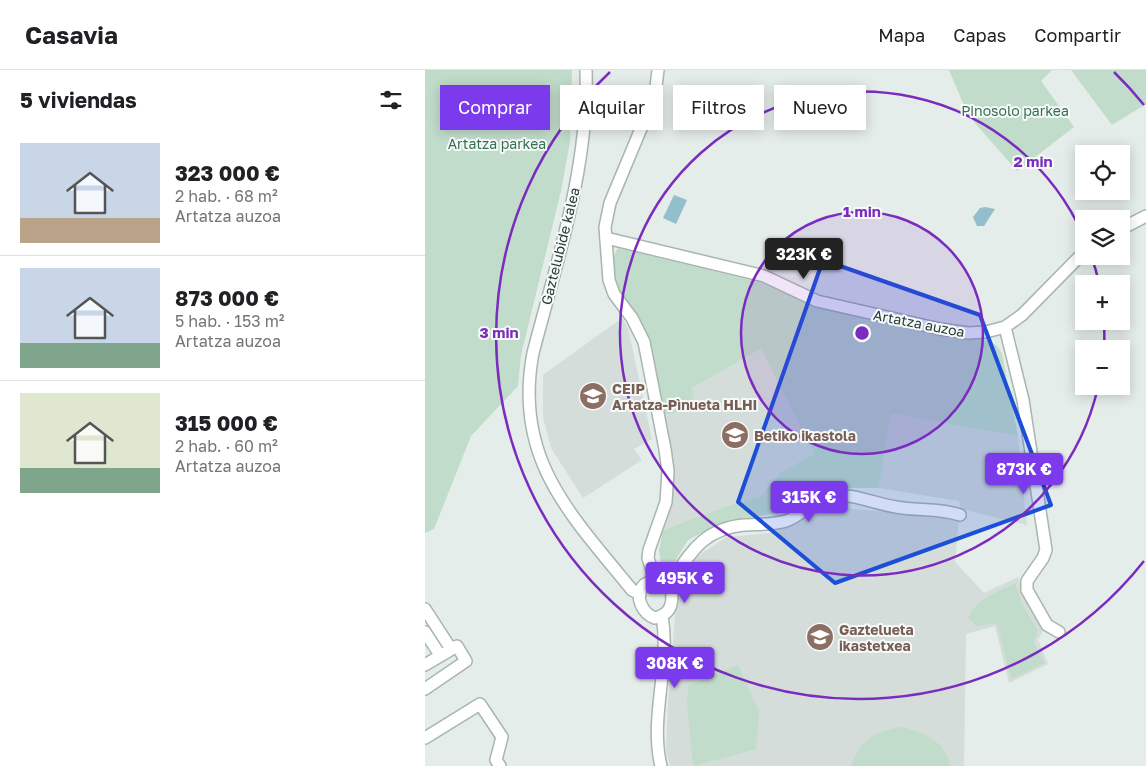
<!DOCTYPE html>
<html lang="es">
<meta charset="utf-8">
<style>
body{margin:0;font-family:"Golos Text",sans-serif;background:#f2f2f2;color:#202124;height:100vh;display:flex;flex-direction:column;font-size:19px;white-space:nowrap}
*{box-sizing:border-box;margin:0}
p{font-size:16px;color:#757577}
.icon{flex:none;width:28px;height:28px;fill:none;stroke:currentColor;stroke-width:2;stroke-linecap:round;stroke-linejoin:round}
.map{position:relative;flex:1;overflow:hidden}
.side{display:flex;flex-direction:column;background:#fff;width:425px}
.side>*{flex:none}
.top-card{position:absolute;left:15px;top:15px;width:475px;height:45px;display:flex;gap:10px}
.controls{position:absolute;left:650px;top:75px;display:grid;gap:10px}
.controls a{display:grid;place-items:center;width:55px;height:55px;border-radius:0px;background:#fff;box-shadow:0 2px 12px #0003;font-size:25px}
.price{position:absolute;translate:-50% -42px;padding:0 11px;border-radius:5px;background:#7c3aed;color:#fff;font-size:16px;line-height:32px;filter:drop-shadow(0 1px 2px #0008)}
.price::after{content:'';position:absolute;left:50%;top:30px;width:15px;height:11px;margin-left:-8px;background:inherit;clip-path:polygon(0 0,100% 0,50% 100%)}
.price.on{background:#222;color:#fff}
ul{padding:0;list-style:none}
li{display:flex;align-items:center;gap:15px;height:125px;padding:0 20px}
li+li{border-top:1px solid #e0e0e0}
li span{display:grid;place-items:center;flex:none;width:140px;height:100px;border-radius:0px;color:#555}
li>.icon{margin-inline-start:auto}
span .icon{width:60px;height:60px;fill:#fffc;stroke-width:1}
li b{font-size:21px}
h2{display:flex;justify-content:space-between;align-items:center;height:60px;padding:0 20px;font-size:21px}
.tag{padding:0 18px;border-radius:0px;background:#fff;box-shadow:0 2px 12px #0003;font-size:18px;line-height:45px}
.tag.on{background:#7c3aed;color:#fff}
header{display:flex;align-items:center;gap:30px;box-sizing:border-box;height:70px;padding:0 25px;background:#fff;border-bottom:1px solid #e0e0e0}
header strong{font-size:24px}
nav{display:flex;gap:28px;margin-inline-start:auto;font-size:18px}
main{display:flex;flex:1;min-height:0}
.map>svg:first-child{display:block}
.built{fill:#d4ddd9}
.green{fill:#c1dcca}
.water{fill:#93becc}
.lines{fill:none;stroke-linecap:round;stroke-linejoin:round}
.street-casing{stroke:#a8b5b1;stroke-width:14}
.street{stroke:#fff;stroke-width:11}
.marked{fill:#1d4ed8;fill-opacity:0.2;stroke:#1d4ed8;stroke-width:4;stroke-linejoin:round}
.ring{fill:none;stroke:#7b2cbf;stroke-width:2.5}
.labels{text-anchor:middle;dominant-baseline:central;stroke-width:4;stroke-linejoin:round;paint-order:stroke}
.park-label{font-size:14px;fill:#347051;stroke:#f6faf8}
.street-label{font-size:14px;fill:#263d39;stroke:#f6faf8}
.education-label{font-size:14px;font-weight:bold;fill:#785e54;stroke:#f6faf8;text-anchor:start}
.centre{fill:#7b2cbf;stroke:#f6faf8;stroke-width:2.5}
.ring-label{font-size:15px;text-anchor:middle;font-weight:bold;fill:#7b2cbf;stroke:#f6faf8;stroke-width:4;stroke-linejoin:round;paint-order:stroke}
</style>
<header>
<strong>Casavia</strong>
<nav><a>Mapa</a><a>Capas</a><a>Compartir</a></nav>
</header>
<main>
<section class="side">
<h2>5 viviendas<svg class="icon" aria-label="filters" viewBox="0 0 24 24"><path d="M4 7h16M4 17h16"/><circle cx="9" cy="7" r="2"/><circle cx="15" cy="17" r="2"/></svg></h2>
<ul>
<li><span style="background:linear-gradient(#c9d6e8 75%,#b9a48a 0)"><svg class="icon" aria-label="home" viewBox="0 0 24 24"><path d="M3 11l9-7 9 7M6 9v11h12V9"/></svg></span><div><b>323 000 €</b><p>2 hab. · 68 m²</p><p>Artatza auzoa</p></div></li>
<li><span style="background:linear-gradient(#c9d6e8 75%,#7fa58c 0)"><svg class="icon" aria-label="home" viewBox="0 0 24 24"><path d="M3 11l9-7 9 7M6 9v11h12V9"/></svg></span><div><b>873 000 €</b><p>5 hab. · 153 m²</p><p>Artatza auzoa</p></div></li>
<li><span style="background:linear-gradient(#dfe7d0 75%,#7fa58c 0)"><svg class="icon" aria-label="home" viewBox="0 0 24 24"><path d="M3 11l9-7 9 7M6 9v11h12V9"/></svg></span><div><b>315 000 €</b><p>2 hab. · 60 m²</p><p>Artatza auzoa</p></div></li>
</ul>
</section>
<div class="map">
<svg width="721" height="696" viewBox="0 0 721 696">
<rect width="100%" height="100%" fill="#e5edea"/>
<!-- built -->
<g class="built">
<path d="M197,248L203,258L227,369L209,379L217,390L158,428L126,378L118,347V305Z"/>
<path d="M336,279L389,384L356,402L335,427L302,436L238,460L248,402L238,345L270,339L267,318Z"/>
<path d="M466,344L593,366L602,455L536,439L534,431L454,418Z"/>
<path d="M401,433L418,438L534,449L530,492L559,523L593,507L602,532L619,559L613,570L623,594L584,613L570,556L541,564L539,696H245L241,680L243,633L252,521L266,490L302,467L343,463L369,456Z"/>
</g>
<!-- green -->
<g class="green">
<path d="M0,0H147L145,72L136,121L96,285L93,316L46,366L9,459L0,463Z"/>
<path d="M524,0H627L616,11L649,57L592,101L543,45Z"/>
<path d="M646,0H721V34L687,55Z"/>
<path d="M193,178L337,213L394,237L443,250L525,268L560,270L571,275L577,283L593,366L466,344L454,418H403L362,441L296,453L263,470L249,493H236L234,481L238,460L302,436L335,427L356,402L389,384L336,279L267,318L270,339L238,345L204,235C193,218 180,196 193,178Z"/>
<path d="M590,513L599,538L613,560L609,573L620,593L586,609L572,553L552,556L543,548C552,528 571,523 590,513Z"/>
<path d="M313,595L334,642L331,679L268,696L262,633L264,615Z"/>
<path d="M477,657C500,663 520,671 525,696H426C436,669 449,661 477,657Z"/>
</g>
<!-- water -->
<g class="water">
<path d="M249,125L262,130L251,154L238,148Z"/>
<path d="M560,137L570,139L559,156H552L548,147L555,138Z"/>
</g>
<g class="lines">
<!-- street casing -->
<g class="street-casing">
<g id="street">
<path d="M161,0C164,96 132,191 108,283C88,388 145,444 207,520L215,524"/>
<path d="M696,159L721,146"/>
<path d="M181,168L339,206L392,231L515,259L543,263L561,262L580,257L597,245L659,182"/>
<path d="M580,257L598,330L621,480L618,488L602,511V520L622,555L634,562"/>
<path d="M230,510L223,488L224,480L241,432L243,401L240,379L219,272L207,248L189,224L184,210L180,157L185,133L230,25L233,0"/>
<path d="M230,510L245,513C249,530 248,544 230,548C218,544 208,526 219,515C221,513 227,511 230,510Z"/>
<path d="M245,513C266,482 278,459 319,455C333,454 348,455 361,451C377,446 387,429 404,426C424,422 451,434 471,437C493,441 514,438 535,445"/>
<path d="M0,539L26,579"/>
<path d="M0,562L15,585"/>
<path d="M0,595L32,576L41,591L0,619"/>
<path d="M0,668L55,634L77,667L71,690L75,696"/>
<path d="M236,696C224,647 246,596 237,546"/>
</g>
</g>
<!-- street -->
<use href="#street" class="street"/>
</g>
<!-- marked area -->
<path class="marked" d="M398,190L555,245L626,435L410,513L313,432Z"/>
<!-- distance rings -->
<circle cx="437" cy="263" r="121" fill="#7b2cbf" fill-opacity=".12"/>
<g class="ring">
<circle cx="437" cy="263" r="121"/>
<path d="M673 317A242 242 0 1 1 658 165M667 188A242 242 0 0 1 674 213M679 252A242 242 0 0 1 679 278"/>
<path d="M719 491A363 363 0 1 1 185 2M689 2A363 363 0 0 1 719 35"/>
</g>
<!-- icons -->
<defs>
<g id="school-disc" transform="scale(1.4375)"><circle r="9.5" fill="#8d6e63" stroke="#f6faf8"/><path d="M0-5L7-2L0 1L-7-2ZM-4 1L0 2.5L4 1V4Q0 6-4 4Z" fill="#fff"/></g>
</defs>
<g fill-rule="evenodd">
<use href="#school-disc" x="168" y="326"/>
<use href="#school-disc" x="310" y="365"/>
<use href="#school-disc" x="395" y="567"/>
</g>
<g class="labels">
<!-- park labels -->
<g class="park-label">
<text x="590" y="40">Pinosolo parkea</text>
<text x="72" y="73">Artatza parkea</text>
</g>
<!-- street labels -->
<g class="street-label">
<text transform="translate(135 176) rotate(-76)">Gaztelubide kalea</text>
<text transform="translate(494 253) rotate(11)">Artatza auzoa</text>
</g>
<!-- education labels -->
<g class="education-label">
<text x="187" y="318">CEIP<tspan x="187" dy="16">Artatza-Pìnueta HLHI</tspan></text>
<text x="329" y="365">Betiko ikastola</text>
<text x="414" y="559">Gaztelueta<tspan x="414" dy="16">ikastetxea</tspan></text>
</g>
</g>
<circle cx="437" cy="263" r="8" class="centre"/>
<g class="ring-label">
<text x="608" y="97">2 min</text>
<text x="437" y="147">1 min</text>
<text x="74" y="268">3 min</text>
</g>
</svg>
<div class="controls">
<a><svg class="icon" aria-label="locate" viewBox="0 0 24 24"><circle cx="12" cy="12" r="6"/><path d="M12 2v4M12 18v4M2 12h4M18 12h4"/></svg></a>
<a><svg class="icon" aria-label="layers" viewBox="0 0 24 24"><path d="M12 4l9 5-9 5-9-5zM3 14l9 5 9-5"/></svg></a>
<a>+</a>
<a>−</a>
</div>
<b class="price on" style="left:379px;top:210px">323K €</b>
<b class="price" style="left:599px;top:425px">873K €</b>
<b class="price" style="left:384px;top:453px">315K €</b>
<b class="price" style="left:260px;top:534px">495K €</b>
<b class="price" style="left:250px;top:619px">308K €</b>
<div class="top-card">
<a class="tag on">Comprar</a>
<a class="tag">Alquilar</a>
<a class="tag">Filtros</a>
<a class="tag">Nuevo</a>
</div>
</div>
</main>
